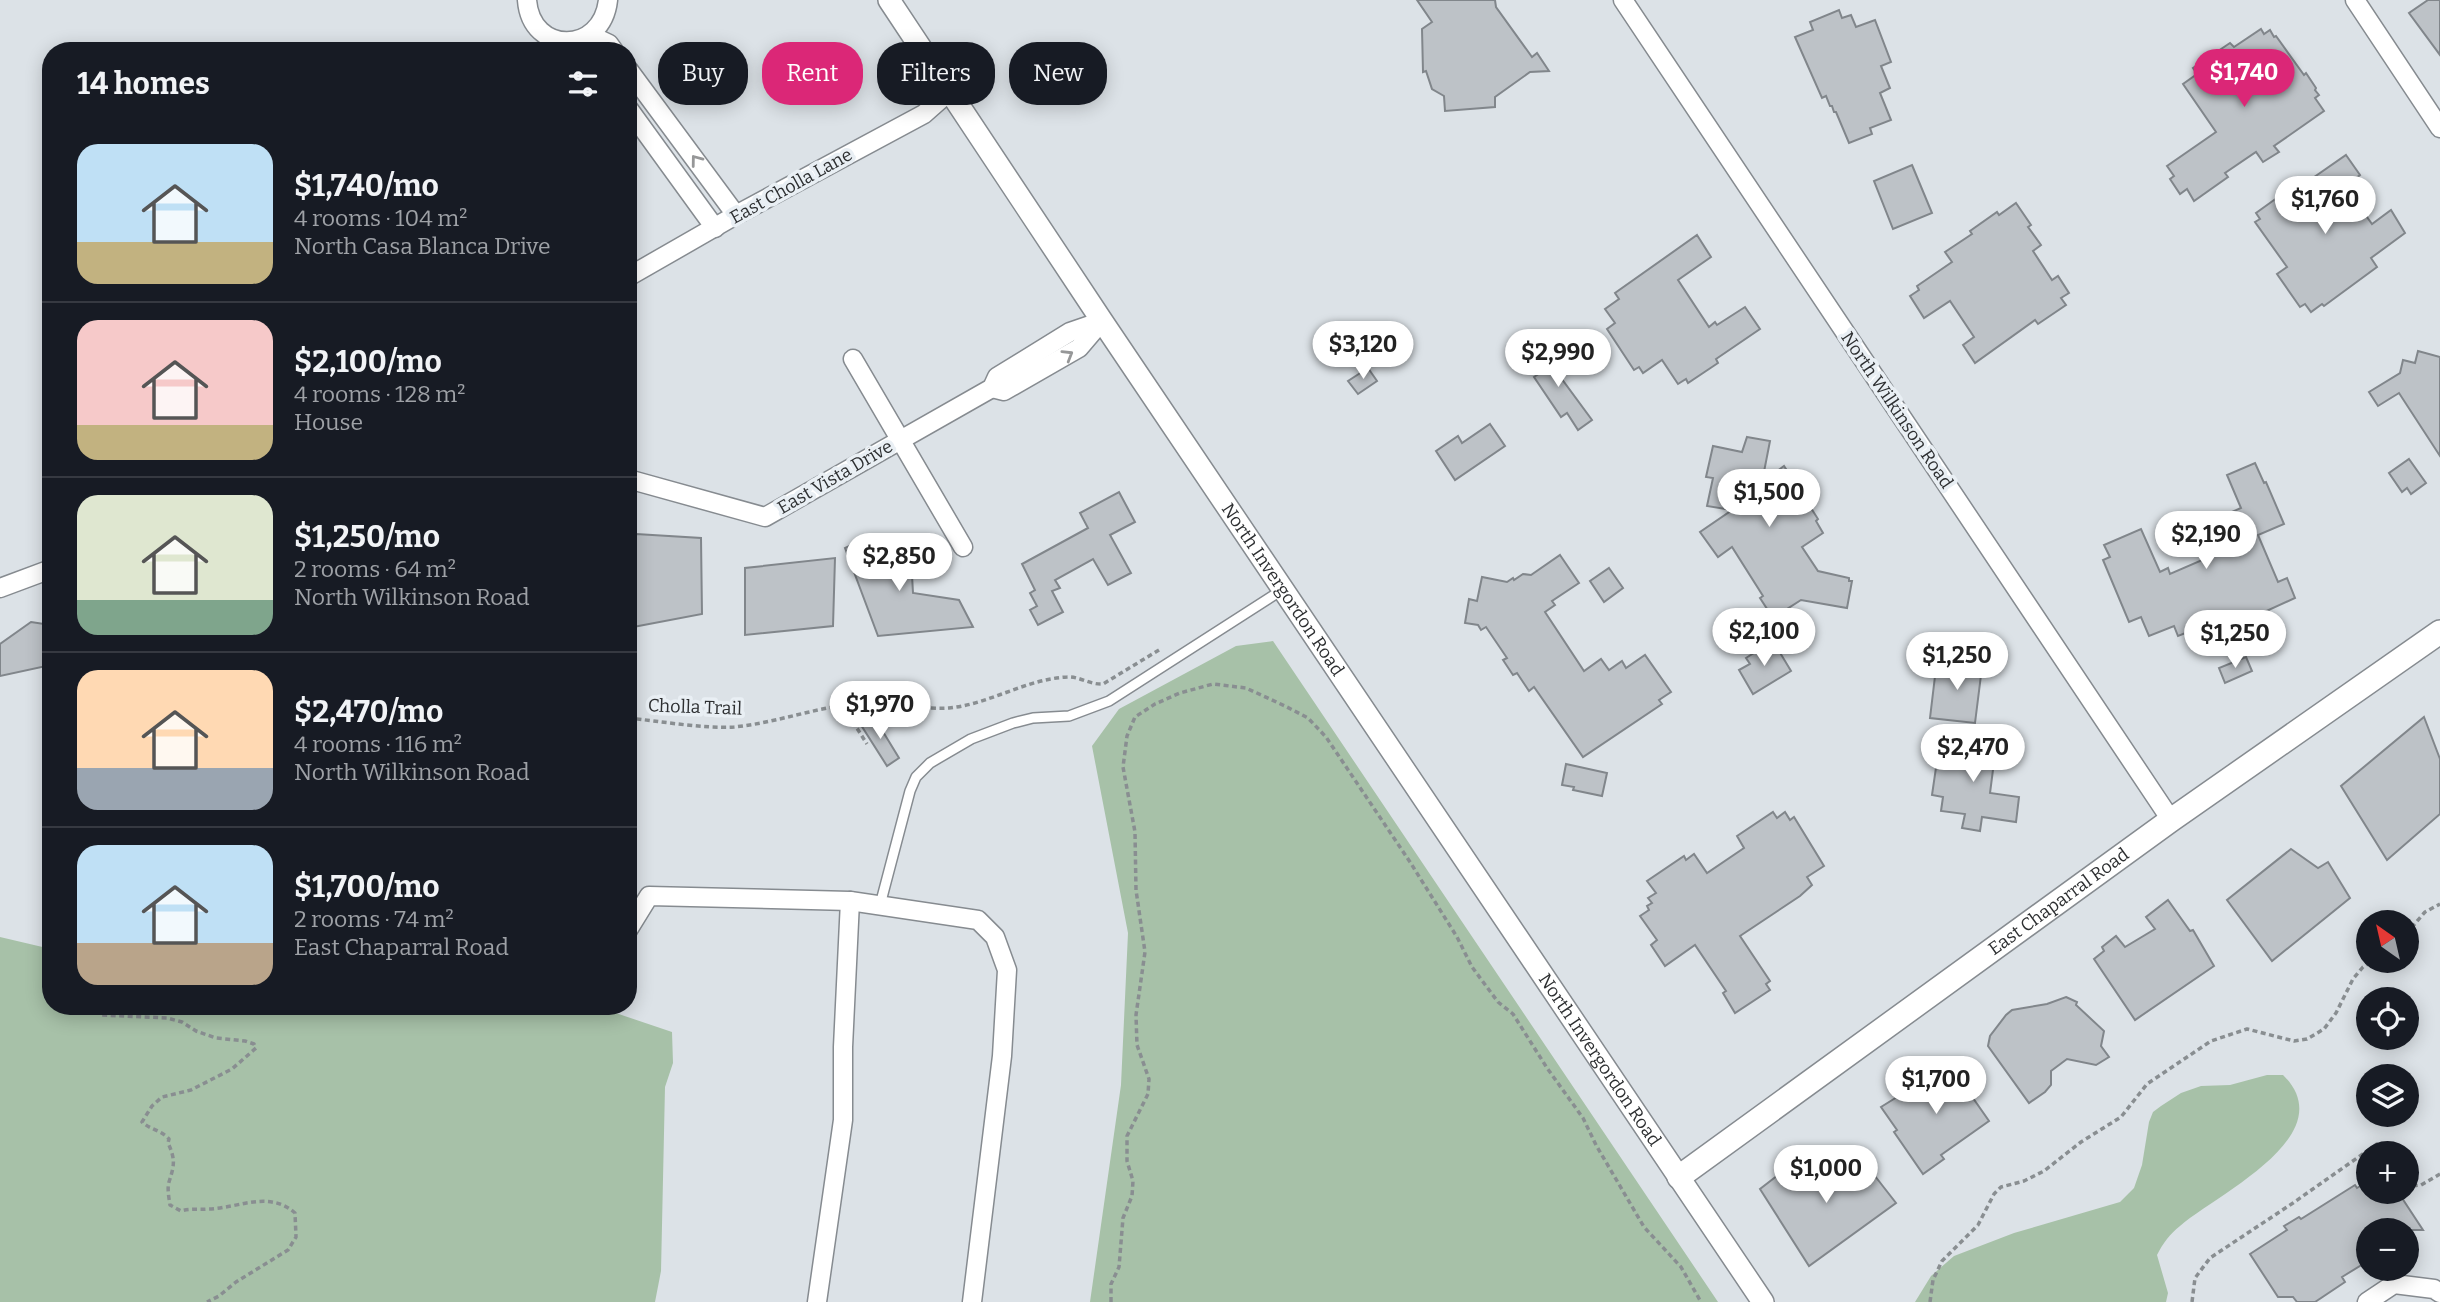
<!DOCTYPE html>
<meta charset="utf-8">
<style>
body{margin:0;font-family:Bitter,serif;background:#20242c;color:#f1f3f6;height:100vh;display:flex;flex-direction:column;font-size:26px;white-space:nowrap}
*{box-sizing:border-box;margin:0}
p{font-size:23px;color:#9ea1a6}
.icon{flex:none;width:38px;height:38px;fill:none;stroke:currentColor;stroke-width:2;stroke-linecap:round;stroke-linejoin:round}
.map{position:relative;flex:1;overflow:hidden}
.panel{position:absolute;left:42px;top:42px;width:595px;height:973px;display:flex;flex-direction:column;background:#171b24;border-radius:28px;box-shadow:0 4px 18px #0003}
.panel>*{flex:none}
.banner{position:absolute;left:658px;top:42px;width:665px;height:63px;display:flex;gap:14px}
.needle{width:46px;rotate:326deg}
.buttons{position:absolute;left:2356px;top:910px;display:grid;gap:14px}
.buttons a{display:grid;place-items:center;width:63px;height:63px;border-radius:50%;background:#171b24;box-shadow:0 4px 18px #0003;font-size:35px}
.price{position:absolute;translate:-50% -60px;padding:0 16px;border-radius:24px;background:#fff;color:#222;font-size:23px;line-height:46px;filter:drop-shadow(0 2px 4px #0008)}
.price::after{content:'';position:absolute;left:50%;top:42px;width:21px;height:16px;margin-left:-10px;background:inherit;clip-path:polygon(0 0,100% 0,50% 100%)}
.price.selected{background:#db2777;color:#fff}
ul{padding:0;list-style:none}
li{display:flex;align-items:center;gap:21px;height:175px;padding:0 35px}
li+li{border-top:2px solid #363941}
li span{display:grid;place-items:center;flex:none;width:196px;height:140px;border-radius:21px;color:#555}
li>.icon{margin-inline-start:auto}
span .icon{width:84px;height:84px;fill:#fffc;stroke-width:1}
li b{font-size:30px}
h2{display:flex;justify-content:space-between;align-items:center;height:84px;padding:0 35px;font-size:30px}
.tag{padding:0 24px;border-radius:28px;background:#171b24;box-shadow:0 4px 18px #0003;font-size:24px;line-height:63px}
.tag.selected{background:#db2777;color:#fff}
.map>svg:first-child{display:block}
.grass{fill:#a7c1a8}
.building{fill:#bdc2c7;stroke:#81868b;stroke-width:2}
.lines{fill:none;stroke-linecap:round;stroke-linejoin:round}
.service-casing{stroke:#868b90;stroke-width:12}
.minor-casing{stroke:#868b90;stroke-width:21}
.tertiary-casing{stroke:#868b90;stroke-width:24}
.secondary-casing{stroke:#868b90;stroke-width:26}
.path{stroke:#898e91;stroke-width:3.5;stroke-dasharray:5 3.5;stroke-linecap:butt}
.service{stroke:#fff;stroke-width:9}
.minor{stroke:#fff;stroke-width:18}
.tertiary{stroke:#fff;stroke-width:21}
.secondary{stroke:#fff;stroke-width:23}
.oneway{stroke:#969798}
.labels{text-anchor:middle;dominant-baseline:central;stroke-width:7;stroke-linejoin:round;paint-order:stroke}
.street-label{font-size:18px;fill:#2d2f31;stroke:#e9eff4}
</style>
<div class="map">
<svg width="2440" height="1302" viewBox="0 0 2440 1302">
<rect width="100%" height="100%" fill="#dce2e7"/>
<!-- grass -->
<g class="grass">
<path d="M1273,641L1718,1302H1090L1121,1085L1128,933L1092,746L1119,709L1236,646Z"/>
<path d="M0,937L51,949V1006H595L672,1032L673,1063L665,1087L661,1271L655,1302H0Z"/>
<path d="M2267,1075H2283C2344,1135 2217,1194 2180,1226C2170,1234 2163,1243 2157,1255L2168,1293L2166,1302H1915L1931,1276L1954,1256L2014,1233L2120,1202L2134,1188L2142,1165L2149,1122L2153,1112L2161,1106L2181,1093L2201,1086L2230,1085Z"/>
</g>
<!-- building -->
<g class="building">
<path d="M1417,0H1495L1496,7L1532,57L1537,53L1549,71L1530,72L1495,97V107L1445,111L1444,96L1432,89L1426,71L1423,72L1422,29L1432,22Z"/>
<path d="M2428,0H2440V55L2409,13Z"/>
<path d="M1839,10L1842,18L1851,15L1856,27L1875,20L1891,62L1881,66L1890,88L1880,93L1891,120L1870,128L1872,134L1849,143L1836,112H1834L1832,106H1830L1826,96L1822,98L1795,37L1813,30L1810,22Z"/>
<path d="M2261,29L2264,34L2270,30L2274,37L2276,36L2304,75L2306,73L2316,88L2315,90L2319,95L2315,98L2324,111L2274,146L2279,152L2263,162L2256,152L2225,173L2228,177L2194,201L2187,189L2180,194L2170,179L2174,176L2167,166L2216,132L2183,84L2197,74L2193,68L2230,43L2234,47Z"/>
<path d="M2346,155L2360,175L2345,186L2372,224L2391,210L2405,233L2371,258L2377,267L2324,306L2322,304L2311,312L2305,304L2300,307L2277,274L2287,267L2255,222L2260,219L2256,213L2281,195L2284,198Z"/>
<path d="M1912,165L1932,213L1893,229L1874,181Z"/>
<path d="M2016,203L2031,225L2028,227L2041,245L2033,251L2052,280L2058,276L2069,293L2061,298L2066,305L2038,324L2035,320L1975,363L1963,345L1974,337L1950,301L1924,318L1910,296L1919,290L1917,286L1952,262L1945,252L1972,234L1970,231L1997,212L1999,215Z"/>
<path d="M1697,235L1711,257L1678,280L1709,327L1715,322L1717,325L1745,307L1760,329L1716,359L1718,363L1688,383L1686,379L1678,384L1662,360L1643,373L1639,367L1634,370L1607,329L1615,323L1605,309L1619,299L1615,293Z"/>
<path d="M1542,346L1558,369L1556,371L1592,420L1578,430L1567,413L1561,417L1534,377L1540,373L1528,356Z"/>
<path d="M2418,351L2440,357V456L2399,393L2378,406L2369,392L2400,373L2403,360L2415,363Z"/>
<path d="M1368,368L1377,381L1358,394L1348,381Z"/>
<path d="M1490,424L1505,446L1455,480L1436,451L1458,436L1462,443Z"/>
<path d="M1747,437L1770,441L1762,482L1784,466L1818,519L1816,521L1823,533L1802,547L1818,571L1849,578V581H1852L1847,608L1801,600L1773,618L1760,598L1763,596L1732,547L1718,557L1700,532L1732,510L1707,506L1713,478L1706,477L1713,446L1742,452Z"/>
<path d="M2409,459L2426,483L2411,494L2407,488L2402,492L2389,473Z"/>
<path d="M2255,463L2264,483L2266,482L2284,524L2258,535L2278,582L2287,578L2295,598L2203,640L2198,628L2178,636L2174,626L2149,636L2141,617L2129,622L2103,560L2110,557L2104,545L2141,529L2160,572L2168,568L2170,574L2207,558L2204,549L2211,546L2207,538L2215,535L2209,522L2241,508L2227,475Z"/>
<path d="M1119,492L1135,522L1110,535L1131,573L1108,585L1093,559L1055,580L1060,588L1052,591L1063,612L1038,625L1030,610L1037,606L1030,593L1035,590L1022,564L1088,528L1080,513Z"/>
<path d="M636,534L701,538L702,614L628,628Z"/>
<path d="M869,537L911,557L913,593L959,600L973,627L878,636L845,548Z"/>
<path d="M1560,555L1579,583L1552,601L1555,605L1545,612L1584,671L1601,659L1609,670L1622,661L1626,668L1645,655L1671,692L1659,700L1662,704L1583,757L1534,687L1529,691L1517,673L1513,675L1503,660L1507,658L1486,627L1481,630L1478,625L1465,623L1469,599L1477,601L1482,577L1507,582L1513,578L1514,580L1523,574L1531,575Z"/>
<path d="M835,558L833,626L745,635V568Z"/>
<path d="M1609,568L1623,588L1604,602L1590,581Z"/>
<path d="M31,622L51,625V665L0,676V644Z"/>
<path d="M1773,641L1791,671L1753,694L1739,670L1750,664L1746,658Z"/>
<path d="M1960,656L1983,659L1975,723L1930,718L1936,668L1958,671Z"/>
<path d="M2246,657L2252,671L2225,683L2219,668Z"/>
<path d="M874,717L899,758L887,766L861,725Z"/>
<path d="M2424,717L2440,759V814L2387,860L2341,786Z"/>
<path d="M1962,736L2001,742L1998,762H1994L1990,793L2019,797L2016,822L1982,817L1980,831L1962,828L1965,814L1941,811L1943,797L1932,795L1938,754H1960Z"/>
<path d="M1566,764L1607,773L1602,796L1573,790L1574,787L1562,785Z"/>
<path d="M1773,812L1777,818L1785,812L1790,820L1794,817L1824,866L1807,877L1812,885L1800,896L1740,936L1770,981L1766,984L1770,990L1735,1013L1723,993L1726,991L1695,945L1665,966L1651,945L1657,940L1640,916L1649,910L1647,906L1652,903L1648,898L1656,893L1647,881L1684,856L1686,860L1694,854L1707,873L1744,848L1737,836Z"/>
<path d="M2291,849L2318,868L2328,862L2350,898L2272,961L2227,900Z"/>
<path d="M2168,900L2190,931L2193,930L2214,966L2135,1020L2094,959L2104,951L2102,947L2116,936L2125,947L2155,929L2146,917Z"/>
<path d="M2066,997L2077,1002L2076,1005L2104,1031L2101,1046L2109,1057L2096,1065L2067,1059L2051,1071V1085L2045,1092L2029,1103L1988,1046L1990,1036L2006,1015L2012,1010L2047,1004Z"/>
<path d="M1955,1061L1978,1095L1973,1098L1989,1121L1941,1155L1944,1159L1923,1174L1894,1132L1897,1130L1881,1107Z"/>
<path d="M1857,1153L1896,1203L1809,1266L1760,1189L1796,1161L1816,1186Z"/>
<path d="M2355,1185L2357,1188L2362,1185L2367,1192H2398L2423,1230H2368V1261L2342,1277L2345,1282L2315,1302H2297L2293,1297H2278L2250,1254L2287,1230L2284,1226L2299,1217L2301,1219Z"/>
</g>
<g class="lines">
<!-- service casing -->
<g class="service-casing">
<path id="service" d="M880,905L910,791L916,777L930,763L971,739L1013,723L1033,718L1069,716L1109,701L1282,590"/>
</g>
<!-- minor casing -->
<g class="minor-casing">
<g id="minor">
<path d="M527,0C531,55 602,55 608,0"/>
<path d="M1623,0L2171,820"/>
<path d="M2355,0L2440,128"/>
<path d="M591,51L590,35L609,44L614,51"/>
<path d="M628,69L736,215"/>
<path d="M628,108L715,228"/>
<path d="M628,277L736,215L924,114L950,91"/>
<path d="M853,359L963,547"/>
<path d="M992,388L1004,391L1079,348L1102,321"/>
<path d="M628,479L765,517L992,388L997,377L1070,332L1102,321"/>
<path d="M0,588L51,569"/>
<path d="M628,930L649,896L850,901L978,920L995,937L1007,970L1002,1056L972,1302"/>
<path d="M817,1302L843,1120V1047L850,901"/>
<path d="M2367,1302L2394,1284L2434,1289L2440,1293"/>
</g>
</g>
<!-- tertiary casing -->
<g class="tertiary-casing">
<g id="tertiary">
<path id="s1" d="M889,0L1102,321L1763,1302"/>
</g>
</g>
<!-- secondary casing -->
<g class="secondary-casing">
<g id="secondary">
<path id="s2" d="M1679,1177L2171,820L2440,632"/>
</g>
</g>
<!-- path -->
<g class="path">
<path d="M848,705L853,722L867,744"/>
<path d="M628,718C659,721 704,729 734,727C775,723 814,708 854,704C886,700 917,710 949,708C990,704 1026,679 1067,677C1079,676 1090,685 1103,684L1159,650"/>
<path d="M51,916L49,920L51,935"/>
<path d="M2406,934L2425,912L2440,904"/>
<path d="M88,1006L101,1015L167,1018L182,1022L196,1031L216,1038L245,1041L254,1044L256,1048L232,1069L191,1090L162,1097L152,1106L142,1122C151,1130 161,1130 169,1139L168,1143C176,1160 174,1166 169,1182C167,1189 169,1198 170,1205L181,1211C191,1208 198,1210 209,1209C239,1208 269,1190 295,1213L296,1237L288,1250L236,1282L219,1296L207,1302"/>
<path d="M2406,1181L2412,1186L2421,1185L2440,1174"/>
<path d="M1111,1302V1284L1119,1267L1123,1218L1132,1196L1133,1181L1127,1161V1136L1148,1094L1149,1079L1137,1045L1136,1015L1145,952L1136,890L1135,832L1123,767L1127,736L1135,717L1155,704L1180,693L1213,684L1246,688L1285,706L1308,718L1326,737L1410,862L1457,937L1472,967L1498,1002L1513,1014L1547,1068L1583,1118L1596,1145L1644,1227L1681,1267L1701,1302"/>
<path d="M1930,1302L1933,1280L1942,1261L1978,1225L1994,1194L2001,1187L2024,1181L2044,1171L2081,1142L2121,1117L2147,1084L2211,1041L2247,1029L2294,1041L2307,1039L2324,1029L2336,1013L2353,979L2363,967L2373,961"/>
<path d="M2192,1302L2195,1278L2210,1258L2293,1203L2377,1144L2388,1153"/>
</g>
<!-- service -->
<use href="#service" class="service"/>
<!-- minor -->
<use href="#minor" class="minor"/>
<!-- tertiary -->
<use href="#tertiary" class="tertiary"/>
<!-- secondary -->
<use href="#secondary" class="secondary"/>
</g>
<!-- one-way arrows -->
<defs><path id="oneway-chevron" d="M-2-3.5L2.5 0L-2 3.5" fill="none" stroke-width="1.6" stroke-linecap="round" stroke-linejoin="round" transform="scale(1.75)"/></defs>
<g class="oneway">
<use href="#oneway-chevron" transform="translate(696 160) rotate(-127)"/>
<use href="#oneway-chevron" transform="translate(1068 355) rotate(-31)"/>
</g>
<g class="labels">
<!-- street labels -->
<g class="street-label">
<text transform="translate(791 186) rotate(-29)">East Cholla Lane</text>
<text transform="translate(1897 410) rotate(56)">North Wilkinson Road</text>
<text transform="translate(835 477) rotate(-30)">East Vista Drive</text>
<text stroke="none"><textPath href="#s1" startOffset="709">North Invergordon Road</textPath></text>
<text transform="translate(695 707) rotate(2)">Cholla Trail</text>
<text stroke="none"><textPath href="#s2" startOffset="469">East Chaparral Road</textPath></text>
<text stroke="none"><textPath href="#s1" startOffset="1276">North Invergordon Road</textPath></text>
</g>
</g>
</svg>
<div class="buttons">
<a><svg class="needle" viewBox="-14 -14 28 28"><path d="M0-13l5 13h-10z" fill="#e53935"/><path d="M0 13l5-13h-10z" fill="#9ea1a6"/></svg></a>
<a><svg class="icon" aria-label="locate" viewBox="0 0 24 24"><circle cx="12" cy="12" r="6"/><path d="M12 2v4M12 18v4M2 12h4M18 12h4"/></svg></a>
<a><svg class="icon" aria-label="layers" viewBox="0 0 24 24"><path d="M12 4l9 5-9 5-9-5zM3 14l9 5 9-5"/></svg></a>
<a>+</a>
<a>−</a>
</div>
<b class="price selected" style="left:2244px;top:109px">$1,740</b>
<b class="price" style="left:2325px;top:236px">$1,760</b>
<b class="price" style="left:1363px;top:381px">$3,120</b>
<b class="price" style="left:1558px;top:389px">$2,990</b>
<b class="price" style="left:1769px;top:529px">$1,500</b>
<b class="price" style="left:2206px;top:571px">$2,190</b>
<b class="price" style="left:899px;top:593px">$2,850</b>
<b class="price" style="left:1764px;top:668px">$2,100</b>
<b class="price" style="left:2235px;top:670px">$1,250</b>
<b class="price" style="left:1957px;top:692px">$1,250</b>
<b class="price" style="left:880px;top:741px">$1,970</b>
<b class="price" style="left:1973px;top:784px">$2,470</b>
<b class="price" style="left:1936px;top:1116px">$1,700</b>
<b class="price" style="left:1826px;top:1205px">$1,000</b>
<div class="banner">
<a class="tag">Buy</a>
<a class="tag selected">Rent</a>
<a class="tag">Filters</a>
<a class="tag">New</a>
</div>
<section class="panel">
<h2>14 homes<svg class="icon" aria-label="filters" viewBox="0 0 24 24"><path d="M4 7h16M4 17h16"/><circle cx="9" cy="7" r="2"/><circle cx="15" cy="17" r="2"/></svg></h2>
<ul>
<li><span style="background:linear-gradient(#bfe0f5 70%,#c2b280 0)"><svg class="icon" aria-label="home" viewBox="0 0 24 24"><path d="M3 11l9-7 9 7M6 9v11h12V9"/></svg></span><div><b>$1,740/mo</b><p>4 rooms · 104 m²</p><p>North Casa Blanca Drive</p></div></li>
<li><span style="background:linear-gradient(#f6c9c9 75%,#c2b280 0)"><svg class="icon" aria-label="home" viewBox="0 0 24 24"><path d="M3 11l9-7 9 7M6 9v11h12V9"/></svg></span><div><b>$2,100/mo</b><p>4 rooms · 128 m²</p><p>House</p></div></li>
<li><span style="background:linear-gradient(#dfe7d0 75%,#7fa58c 0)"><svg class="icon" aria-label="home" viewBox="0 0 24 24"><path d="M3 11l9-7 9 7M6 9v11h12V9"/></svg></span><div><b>$1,250/mo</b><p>2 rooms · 64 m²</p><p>North Wilkinson Road</p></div></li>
<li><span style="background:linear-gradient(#ffd9b3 70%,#9aa5b1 0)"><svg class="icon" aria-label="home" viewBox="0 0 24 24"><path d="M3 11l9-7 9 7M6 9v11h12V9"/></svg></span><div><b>$2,470/mo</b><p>4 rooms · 116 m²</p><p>North Wilkinson Road</p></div></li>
<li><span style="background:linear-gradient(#bfe0f5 70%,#b9a48a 0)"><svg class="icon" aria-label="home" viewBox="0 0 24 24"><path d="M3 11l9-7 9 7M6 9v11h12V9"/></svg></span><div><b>$1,700/mo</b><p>2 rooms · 74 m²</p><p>East Chaparral Road</p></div></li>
</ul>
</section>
</div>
